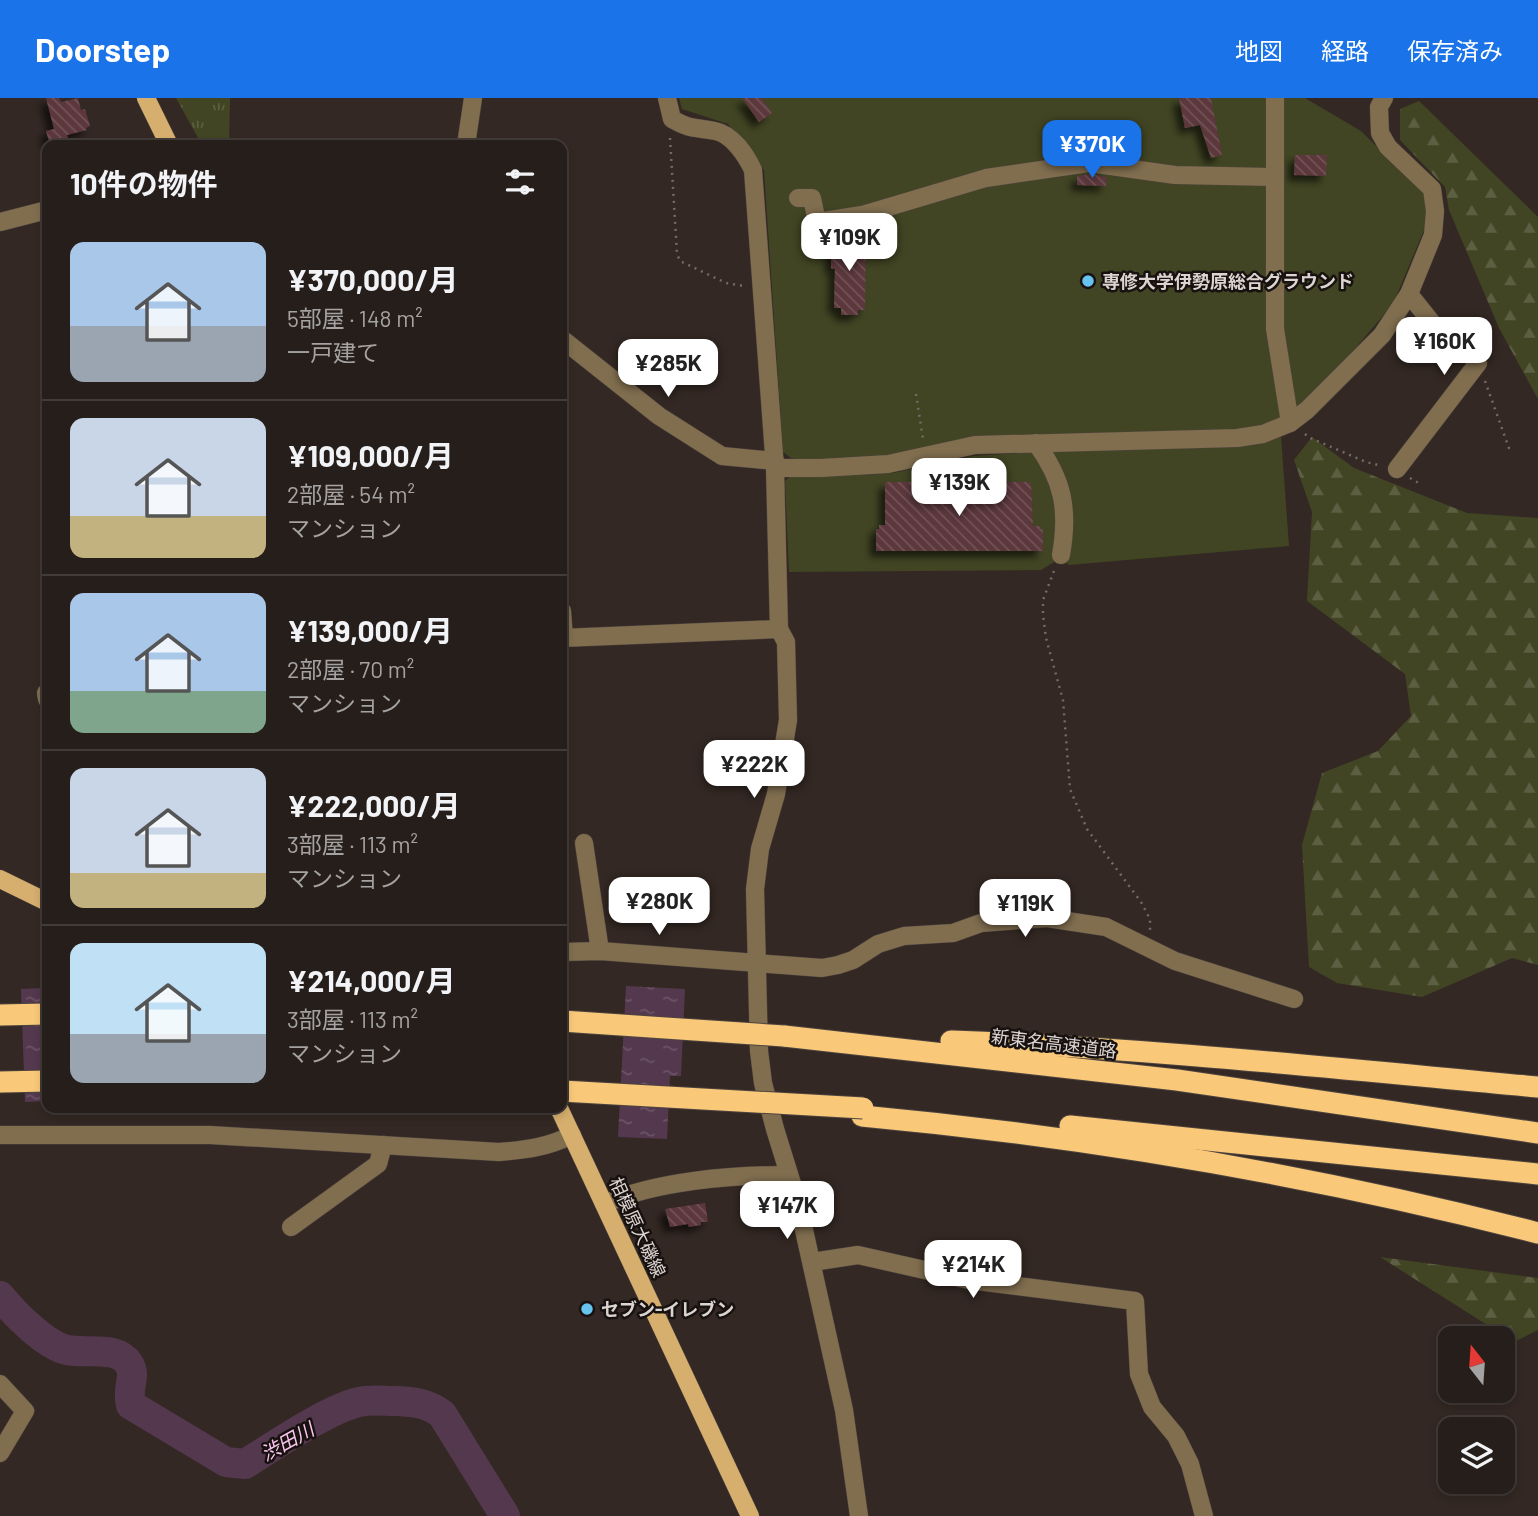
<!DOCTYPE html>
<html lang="ja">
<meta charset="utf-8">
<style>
body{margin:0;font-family:Barlow,"Noto Sans JP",sans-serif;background:#322b27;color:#f1f3f6;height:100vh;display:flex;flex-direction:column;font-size:26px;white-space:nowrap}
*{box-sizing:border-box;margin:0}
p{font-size:23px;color:#a4a2a2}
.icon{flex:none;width:38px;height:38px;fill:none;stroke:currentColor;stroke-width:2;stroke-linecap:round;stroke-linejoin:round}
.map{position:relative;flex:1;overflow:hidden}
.side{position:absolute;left:42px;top:42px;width:525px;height:973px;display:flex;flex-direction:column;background:#261e1a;border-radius:14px;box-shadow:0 4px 10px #0003,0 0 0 2px #423c39}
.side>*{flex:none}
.needle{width:46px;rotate:343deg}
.fabs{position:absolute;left:1438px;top:1228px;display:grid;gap:14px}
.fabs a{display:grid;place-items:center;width:77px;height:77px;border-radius:14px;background:#261e1a;box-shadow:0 4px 10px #0003,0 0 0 2px #423c39;font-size:35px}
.price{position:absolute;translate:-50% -60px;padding:0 16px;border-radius:14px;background:#fff;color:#222;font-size:23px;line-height:46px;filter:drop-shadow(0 2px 4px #0008)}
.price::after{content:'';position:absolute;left:50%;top:42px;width:21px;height:16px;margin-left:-10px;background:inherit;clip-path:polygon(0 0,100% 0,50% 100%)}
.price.active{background:#1a73e8;color:#fff}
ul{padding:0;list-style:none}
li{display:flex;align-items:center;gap:21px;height:175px;padding:0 28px}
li+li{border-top:2px solid #423c39}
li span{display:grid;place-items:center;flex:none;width:196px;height:140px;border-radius:14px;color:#555}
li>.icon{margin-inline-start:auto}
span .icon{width:84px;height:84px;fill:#fffc;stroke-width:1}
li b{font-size:30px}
h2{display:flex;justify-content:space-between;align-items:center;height:84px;padding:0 28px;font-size:30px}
header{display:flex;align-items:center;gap:42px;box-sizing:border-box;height:98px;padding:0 35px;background:#1a73e8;color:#fff}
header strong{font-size:33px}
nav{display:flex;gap:38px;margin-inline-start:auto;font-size:24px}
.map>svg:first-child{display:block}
.grass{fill:url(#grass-tufts)}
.forest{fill:url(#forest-firs)}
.pitch{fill:#414523}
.water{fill:url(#water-ripples)}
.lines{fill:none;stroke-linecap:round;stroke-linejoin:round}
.river{stroke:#54384e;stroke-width:30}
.building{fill:url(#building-back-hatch);filter:url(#shadow)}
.minor-casing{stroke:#4e443f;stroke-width:19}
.major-casing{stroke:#4e443f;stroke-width:19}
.highway-casing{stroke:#4e443f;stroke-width:23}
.path{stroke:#746a66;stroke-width:2.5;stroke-dasharray:2 5;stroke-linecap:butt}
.minor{stroke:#806e4f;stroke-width:18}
.major{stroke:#d6af6e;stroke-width:18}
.highway{stroke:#f9c979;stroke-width:21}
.highway-bridge-casing{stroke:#4e443f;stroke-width:23;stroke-linecap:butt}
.highway-bridge{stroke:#f9c979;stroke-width:21}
.poi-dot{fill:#67c4ef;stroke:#171210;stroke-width:2.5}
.labels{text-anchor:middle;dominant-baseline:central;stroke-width:5;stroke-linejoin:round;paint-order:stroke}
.poi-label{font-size:18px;font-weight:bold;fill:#dcd4d1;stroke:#171210;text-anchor:start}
.street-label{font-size:18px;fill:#dcd4d1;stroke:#171210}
.water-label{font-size:19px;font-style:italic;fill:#fdc6f0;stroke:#171210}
</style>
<header>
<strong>Doorstep</strong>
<nav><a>地図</a><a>経路</a><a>保存済み</a></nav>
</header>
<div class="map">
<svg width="1538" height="1418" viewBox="0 0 1538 1418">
<defs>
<pattern id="grass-tufts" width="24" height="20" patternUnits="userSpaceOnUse" patternTransform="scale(1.75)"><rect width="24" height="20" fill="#414523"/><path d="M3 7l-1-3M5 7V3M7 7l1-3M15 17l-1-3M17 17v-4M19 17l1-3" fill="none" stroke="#5c5f42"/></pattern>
<pattern id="forest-firs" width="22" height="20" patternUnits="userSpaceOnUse" patternTransform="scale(1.75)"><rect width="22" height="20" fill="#414523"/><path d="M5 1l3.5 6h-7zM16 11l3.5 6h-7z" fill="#5c5f42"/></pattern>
<pattern id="water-ripples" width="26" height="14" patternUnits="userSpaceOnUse" patternTransform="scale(1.75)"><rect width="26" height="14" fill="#54384e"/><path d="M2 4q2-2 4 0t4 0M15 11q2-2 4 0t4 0" fill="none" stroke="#6c5466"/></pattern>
<pattern id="building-back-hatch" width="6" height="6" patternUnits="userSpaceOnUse" patternTransform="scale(1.75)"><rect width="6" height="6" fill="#5b373c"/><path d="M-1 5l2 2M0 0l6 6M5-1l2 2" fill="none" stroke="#725357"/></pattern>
<filter id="shadow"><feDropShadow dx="-6" dy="6" stdDeviation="3.5" flood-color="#0009"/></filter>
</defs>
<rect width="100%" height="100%" fill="#332823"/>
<!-- grass -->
<path class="grass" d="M176,0H230L229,47H202Z"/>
<!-- forest -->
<g class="forest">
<path d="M1419,3L1538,119V301L1499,230L1449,112L1445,89L1400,42V11Z"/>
<path d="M1312,339L1354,370L1467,415L1538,420V867L1512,860L1422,899L1337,885L1309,869L1302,747L1322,675L1378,653L1411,618L1405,576L1307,503L1312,414L1294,362Z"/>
<path d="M1380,1159L1538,1180V1232L1514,1244Z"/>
</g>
<!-- pitch -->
<g class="pitch">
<path d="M679,0H1305L1361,33L1422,93L1427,101V125L1393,206L1324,287L1293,313L1261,328L1234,331L972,339L886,357L809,363L791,360L783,354L764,72L728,26L682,11Z"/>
<path d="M1281,338L1289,448L1069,467L1061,460L1041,472L789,474L785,383L791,378L819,379L893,375L973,358Z"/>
</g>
<!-- water -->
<g class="water">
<path d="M626,888L685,891L681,978H670L667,1041L618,1039Z"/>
<path d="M44,890L47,891V1003L25,1004L21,891Z"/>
</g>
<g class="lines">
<!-- river -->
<path class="river" d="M0,1198C15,1216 45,1247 67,1252C86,1256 117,1247 129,1266C137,1279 126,1290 131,1307L226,1364L245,1366C272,1349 330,1310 359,1304C371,1301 384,1303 397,1303C415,1304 427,1305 442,1316L505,1418"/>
</g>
<!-- building -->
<g class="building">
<path d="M46,0H59L61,4L78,0L81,12L85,11L90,28L86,30L87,32L67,37L68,41L64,42L66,47H50L46,33L54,31Z"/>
<path d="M742,0H762L772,15L759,24Z"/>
<path d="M1179,0H1211L1222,57L1211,60L1200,27L1185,30Z"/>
<path d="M1295,57H1327L1326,78L1294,77Z"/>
<path d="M1089,76L1107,79L1106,88L1077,87V78Z"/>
<path d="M831,137H866L865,212H858V217H841V210H834L835,171L831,170Z"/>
<path d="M885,384H1031L1033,428H1040V431H1043V453H876V431H879V427H885Z"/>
<path d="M705,1105L708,1124H701V1127L689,1129L688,1126L670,1129L665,1111Z"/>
</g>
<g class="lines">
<!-- minor casing -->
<g class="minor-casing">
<g id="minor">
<path d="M667,0L672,21C691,32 695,29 715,33C732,36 746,57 753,72L775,370"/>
<path d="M1275,0V231L1290,325"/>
<path d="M466,47L473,0"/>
<path d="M798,100H812L817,124L862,117L986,80L1089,65L1175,77L1275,79"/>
<path d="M0,124L47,112"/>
<path d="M562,241L659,318L722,358L775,363"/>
<path d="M1036,345C1063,382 1069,411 1061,457"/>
<path d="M1397,371L1478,265L1467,253L1436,230L1409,196"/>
<path d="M562,513L564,540"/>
<path d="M779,531L786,544L788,622L776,696L760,751L755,791L759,953L763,985L775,1031L798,1105L844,1312L859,1418"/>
<path d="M562,540L779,531L775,370H821L888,366L975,347L1237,340L1263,336L1290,325L1307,312L1382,237L1409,196L1433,137L1435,113L1432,91L1388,49L1380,35L1379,9L1384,0"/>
<path d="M46,595L47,601"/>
<path d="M584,745L600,853"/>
<path d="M562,854L600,853L822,870L838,867L853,862L878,846L904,838L953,835L981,825L1047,820L1106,829L1175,863L1294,901"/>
<path d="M0,1037H210L499,1054C526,1052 548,1049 572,1037"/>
<path d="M604,1106C656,1083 731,1077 788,1077"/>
<path d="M291,1129L378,1066L383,1047"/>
<path d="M812,1164L858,1157L969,1182L1135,1203L1139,1276L1152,1309L1176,1338L1190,1366L1204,1418"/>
<path d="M0,1286L25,1313L0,1355"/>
</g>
</g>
<!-- major casing -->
<g class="major-casing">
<g id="major">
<path d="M146,0L169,47"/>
<path d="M0,781L47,804"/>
<path d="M559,1010L750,1418"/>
</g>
</g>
<!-- highway casing -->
<g class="highway-casing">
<g id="highway">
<path d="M0,917L47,916"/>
<path d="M784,938L1177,982L1538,1035"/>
<path d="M951,943C1147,950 1342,971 1538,989"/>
<path d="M0,984L47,983"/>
<path d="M862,1018C1090,1039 1316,1078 1538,1135"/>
<path d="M1070,1028L1538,1076"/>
</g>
</g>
<!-- path -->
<g class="path">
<path d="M670,40L677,156L680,163L726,185L744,188"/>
<path d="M1485,283L1510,353"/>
<path d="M916,296L923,341"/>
<path d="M1305,336L1308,339L1366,364L1382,368"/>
<path d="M1410,380L1422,387"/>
<path d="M1054,473L1043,502V517L1046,540L1063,602L1070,691L1087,731L1141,804L1150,821V833"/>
</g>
<!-- minor -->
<use href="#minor" class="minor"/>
<!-- major -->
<use href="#major" class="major"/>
<!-- highway -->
<use href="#highway" class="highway"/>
<!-- highway-bridge casing -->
<g class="highway-bridge-casing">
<g id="highway-bridge">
<path d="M562,923L784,938"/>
<path d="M562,993L863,1010"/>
</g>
</g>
<!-- highway-bridge -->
<use href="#highway-bridge" class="highway-bridge"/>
</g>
<!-- markers -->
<g class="poi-dot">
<circle cx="1088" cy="183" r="7"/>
<circle cx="587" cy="1211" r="7"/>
</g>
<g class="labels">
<!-- poi labels -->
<g class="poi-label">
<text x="1102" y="183">専修大学伊勢原総合グラウンド</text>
<text x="601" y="1211">セブン-イレブン</text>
</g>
<!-- street labels -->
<g class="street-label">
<text transform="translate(1054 945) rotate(7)">新東名高速道路</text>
<text transform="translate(638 1129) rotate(65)">相模原大磯線</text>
</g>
<!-- water labels -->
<g class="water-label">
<text transform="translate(287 1343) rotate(-29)">渋田川</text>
</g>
</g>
</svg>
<div class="fabs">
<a><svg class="needle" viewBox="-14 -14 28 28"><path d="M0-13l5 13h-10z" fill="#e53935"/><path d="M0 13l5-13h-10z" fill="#a4a2a2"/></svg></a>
<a><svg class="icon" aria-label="layers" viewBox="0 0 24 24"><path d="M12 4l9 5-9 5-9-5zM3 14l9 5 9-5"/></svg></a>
</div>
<b class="price active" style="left:1092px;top:82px">¥370K</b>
<b class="price" style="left:849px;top:175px">¥109K</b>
<b class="price" style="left:1444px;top:279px">¥160K</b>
<b class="price" style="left:668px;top:301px">¥285K</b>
<b class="price" style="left:959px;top:420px">¥139K</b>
<b class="price" style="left:754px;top:702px">¥222K</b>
<b class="price" style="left:659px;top:839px">¥280K</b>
<b class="price" style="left:1025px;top:841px">¥119K</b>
<b class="price" style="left:787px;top:1143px">¥147K</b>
<b class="price" style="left:973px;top:1202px">¥214K</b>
<section class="side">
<h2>10件の物件<svg class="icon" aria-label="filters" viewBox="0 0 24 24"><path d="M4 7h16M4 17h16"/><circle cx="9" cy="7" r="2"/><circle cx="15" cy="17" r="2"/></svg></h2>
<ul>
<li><span style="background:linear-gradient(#a9c7e8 60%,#9aa5b1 0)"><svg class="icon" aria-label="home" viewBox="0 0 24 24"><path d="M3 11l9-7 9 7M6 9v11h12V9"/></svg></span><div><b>¥370,000/月</b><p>5部屋 · 148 m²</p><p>一戸建て</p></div></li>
<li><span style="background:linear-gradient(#c9d6e8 70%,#c2b280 0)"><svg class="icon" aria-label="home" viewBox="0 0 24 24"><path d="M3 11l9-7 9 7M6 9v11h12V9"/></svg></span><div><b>¥109,000/月</b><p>2部屋 · 54 m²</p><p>マンション</p></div></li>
<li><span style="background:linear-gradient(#a9c7e8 70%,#7fa58c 0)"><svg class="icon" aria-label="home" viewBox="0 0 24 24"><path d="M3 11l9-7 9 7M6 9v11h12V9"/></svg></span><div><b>¥139,000/月</b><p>2部屋 · 70 m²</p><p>マンション</p></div></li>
<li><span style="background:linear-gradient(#c9d6e8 75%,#c2b280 0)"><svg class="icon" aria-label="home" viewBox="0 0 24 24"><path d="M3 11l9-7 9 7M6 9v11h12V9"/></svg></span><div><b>¥222,000/月</b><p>3部屋 · 113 m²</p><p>マンション</p></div></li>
<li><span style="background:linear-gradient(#bfe0f5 65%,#9aa5b1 0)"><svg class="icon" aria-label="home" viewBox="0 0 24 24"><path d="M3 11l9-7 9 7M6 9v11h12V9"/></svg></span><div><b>¥214,000/月</b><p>3部屋 · 113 m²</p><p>マンション</p></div></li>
</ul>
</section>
</div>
